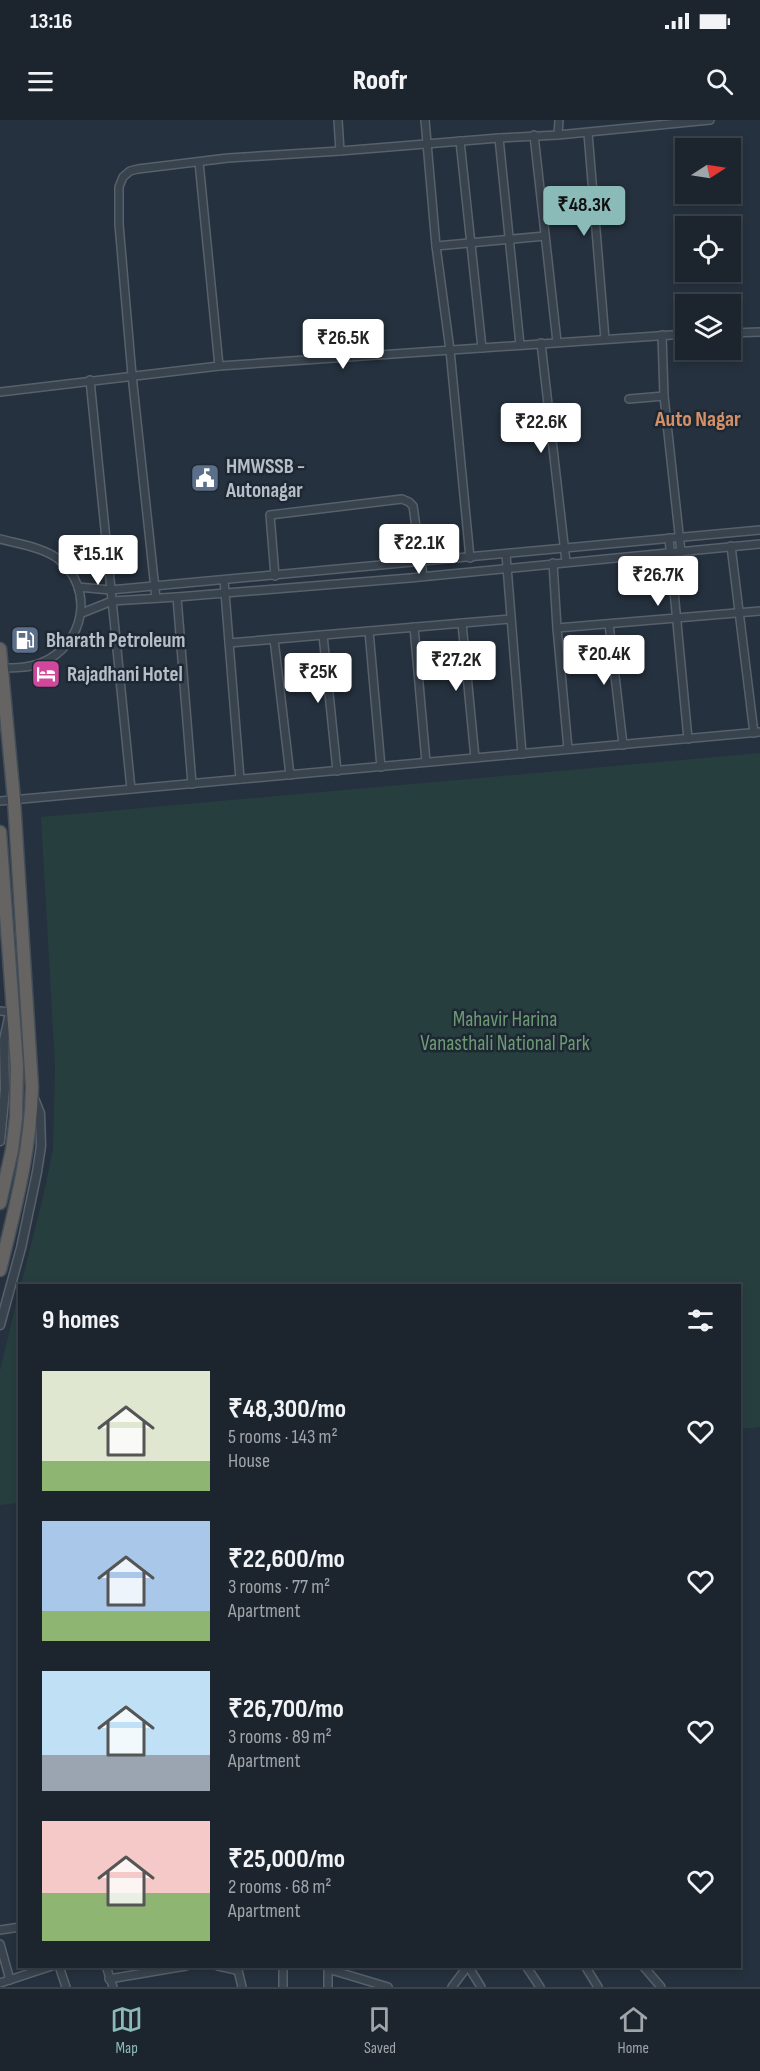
<!DOCTYPE html>
<meta charset="utf-8">
<style>
body{margin:0;font-family:"Sofia Sans Condensed",sans-serif;background:#29313a;color:#f1f3f6;height:100vh;display:flex;flex-direction:column;font-size:22px;white-space:nowrap}
*{box-sizing:border-box;margin:0}
p{font-size:20px;color:#a0a5aa}
.icon{flex:none;width:33px;height:33px;fill:none;stroke:currentColor;stroke-width:2;stroke-linecap:round;stroke-linejoin:round}
.map{position:relative;flex:1;overflow:hidden}
.panel{position:absolute;left:18px;top:1164px;width:723px;height:684px;display:flex;flex-direction:column;background:#1c252e;border-radius:0px;box-shadow:0 3px 9px #0003,0 0 0 2px #3a424a}
.panel>*{flex:none}
.needle{width:39px;rotate:78deg}
.buttons{position:absolute;left:675px;top:18px;display:grid;gap:12px}
.buttons a{display:grid;place-items:center;width:66px;height:66px;border-radius:0px;background:#1c252e;box-shadow:0 3px 9px #0003,0 0 0 2px #3a424a;font-size:30px}
.price{position:absolute;translate:-50% -51px;padding:0 14px;border-radius:6px;background:#fff;color:#222;font-size:20px;line-height:39px;filter:drop-shadow(0 2px 3px #0008)}
.price::after{content:'';position:absolute;left:50%;top:36px;width:18px;height:14px;margin-left:-9px;background:inherit;clip-path:polygon(0 0,100% 0,50% 100%)}
.price.on{background:#8bbbb9;color:#111}
ul{padding:0;list-style:none}
li{display:flex;align-items:center;gap:18px;height:150px;padding:0 24px}
li span{display:grid;place-items:center;flex:none;width:168px;height:120px;border-radius:0px;color:#555}
li>.icon{margin-inline-start:auto}
span .icon{width:72px;height:72px;fill:#fffc;stroke-width:1}
li b{font-size:26px}
h2{display:flex;justify-content:space-between;align-items:center;height:72px;padding:0 24px;font-size:26px}
.status{display:flex;justify-content:space-between;align-items:center;height:42px;padding:0 30px;background:#1c252e;direction:ltr}
.status svg{height:16px;fill:currentColor}
header{display:flex;justify-content:space-between;align-items:center;height:78px;padding:0 24px;background:#1c252e;font-size:27px;font-weight:800}
.dock{display:flex;justify-content:space-around;align-items:center;height:84px;border-top:2px solid #3a424a;background:#1c252e;font-size:16px;color:#a0a5aa}
.dock a{display:grid;justify-items:center;gap:3px}
.dock .on{color:#8bbbb9}
.map>svg:first-child{display:block}
.park{fill:#273e3f}
.lines{fill:none;stroke-linecap:round;stroke-linejoin:round}
.minor-casing{stroke:#57616c;stroke-width:10}
.tertiary-casing{stroke:#57616c;stroke-width:11}
.trunk-casing{stroke:#444e59;stroke-width:15}
.minor{stroke:#39434e;stroke-width:7}
.tertiary{stroke:#39434e;stroke-width:8}
.trunk{stroke:#666462;stroke-width:12}
.labels{text-anchor:middle;dominant-baseline:central;stroke-width:5;stroke-linejoin:round;paint-order:stroke}
.poi-label{font-size:21px;font-weight:bold;fill:#b6bec9;stroke:#1e2833;text-anchor:start}
.park-label{font-size:21px;fill:#6d9975;stroke:#1e2833}
.neighbourhood-label{font-size:22px;font-weight:bold;fill:#d19068;stroke:#1e2833}
</style>
<div class="status"><b>13:16</b><svg viewBox="0 0 49 12"><path d="M0 12V9h3v3zM5 12V6h3v6zM10 12V3h3v9zM15 12V0h3v12zM26 1h20v11H26zM47 4h2v5h-2z"/></svg></div>
<header><svg class="icon" aria-label="menu" viewBox="0 0 24 24"><path d="M4 6h16M4 12h16M4 18h16"/></svg>Roofr<svg class="icon" aria-label="search" viewBox="0 0 24 24"><circle cx="10" cy="10" r="6"/><path d="M15 15l6 6"/></svg></header>
<div class="map">
<svg width="760" height="1867" viewBox="0 0 760 1867">
<rect width="100%" height="100%" fill="#25313e"/>
<!-- park -->
<g class="park">
<path d="M760,633V1307L740,1309V1166L21,1165L43,1077L53,1029L55,946L41,697Z"/>
<path d="M19,1171V1383L0,1385V1251Z"/>
</g>
<g class="lines">
<!-- minor casing -->
<g class="minor-casing">
<g id="minor">
<path d="M338,0L340,31"/>
<path d="M425,0L436,126L450,230L470,438"/>
<path d="M588,13L605,219"/>
<path d="M534,15L557,222"/>
<path d="M558,15L559,0"/>
<path d="M499,18L520,225"/>
<path d="M460,21L482,228"/>
<path d="M199,42L219,246"/>
<path d="M436,126L545,116"/>
<path d="M730,213L760,212"/>
<path d="M662,215L664,276L681,432"/>
<path d="M541,223L566,442"/>
<path d="M90,260L131,669"/>
<path d="M0,272L219,246L686,214"/>
<path d="M629,279L664,276"/>
<path d="M669,418L688,619"/>
<path d="M0,419C19,424 41,427 57,438C96,468 85,525 41,543C28,548 14,548 0,548"/>
<path d="M731,426L754,613"/>
<path d="M506,434L522,634"/>
<path d="M553,443L557,508L568,629"/>
<path d="M275,456L270,395L402,379L409,382L413,386L423,456"/>
<path d="M224,460L240,659"/>
<path d="M78,467L110,470L760,410"/>
<path d="M177,477L192,664"/>
<path d="M156,478L132,255L119,104V67L123,57L130,51L138,49L228,38L340,31L499,18L558,15L710,0"/>
<path d="M82,493L112,481L177,477L410,458L760,424"/>
<path d="M462,503L475,638"/>
<path d="M609,504L623,625"/>
<path d="M414,507L426,642"/>
<path d="M557,508L760,491"/>
<path d="M369,511L381,647"/>
<path d="M323,515L337,651"/>
<path d="M274,519L290,655"/>
<path d="M229,523L511,499"/>
<path d="M0,681L760,612"/>
<path d="M0,891L10,892"/>
<path d="M0,1810L20,1807"/>
<path d="M0,1824L10,1860"/>
<path d="M59,1846L66,1867"/>
<path d="M106,1846L113,1867"/>
<path d="M218,1846L236,1850"/>
<path d="M237,1846L242,1867"/>
<path d="M328,1846V1867"/>
<path d="M468,1846L481,1867"/>
<path d="M526,1846L540,1867"/>
<path d="M585,1846L598,1867"/>
<path d="M643,1846L661,1867"/>
<path d="M328,1849L388,1867"/>
<path d="M109,1859L186,1846"/>
<path d="M0,1863L52,1846"/>
<path d="M283,1867V1846"/>
<path d="M452,1867L467,1847"/>
</g>
</g>
<!-- tertiary casing -->
<g class="tertiary-casing">
<g id="tertiary">
<path d="M0,1021L5,969L4,920L10,893"/>
<path d="M0,1205L21,1128L37,1052L41,1026L40,993L33,976"/>
</g>
</g>
<!-- trunk casing -->
<g class="trunk-casing">
<g id="trunk">
<path d="M0,529L14,680L32,967C31,1029 15,1089 0,1150"/>
<path d="M0,712L17,946L16,998L12,1030L0,1083"/>
</g>
</g>
<!-- minor -->
<use href="#minor" class="minor"/>
<!-- tertiary -->
<use href="#tertiary" class="tertiary"/>
<!-- trunk -->
<use href="#trunk" class="trunk"/>
</g>
<!-- icons -->
<defs>
<g id="civic-square" transform="scale(1.5)"><rect x="-9" y="-9" width="18" height="18" rx="4" fill="#5c6f8a" stroke="#1e2833"/><path d="M-.6-6.5H3V-4.5H.6V-3L4-1V1h2V6H-6V1h2V-1L-.6-3ZM-1.2 2.5V6h2.4V2.5Z" fill="#fff"/></g>
<g id="fuel-square" transform="scale(1.5)"><rect x="-9" y="-9" width="18" height="18" rx="4" fill="#5c6f8a" stroke="#1e2833"/><path d="M-5.5-6h7V0h2V4h1.3V-2.5L3-4.5l.8-.8L6-3V5H2.5V1h-1V6h-7ZM-4.2-4.7v3.2H.2V-4.7Z" fill="#fff"/></g>
<g id="hotel-square" transform="scale(1.5)"><rect x="-9" y="-9" width="18" height="18" rx="4" fill="#d1479c" stroke="#1e2833"/><path d="M-6-4.5h1.5V1H6V5H4.5V3h-9V5H-6ZM-4 0a1.8 1.8 0 1 1 3.6 0ZM.5 0V-2.5h3Q6-2.5 6 0Z" fill="#fff"/></g>
</defs>
<g fill-rule="evenodd">
<use href="#civic-square" x="205" y="358"/>
<use href="#fuel-square" x="25" y="520"/>
<use href="#hotel-square" x="46" y="554"/>
</g>
<g class="labels">
<!-- poi labels -->
<g class="poi-label">
<text x="226" y="346">HMWSSB -<tspan x="226" dy="24">Autonagar</tspan></text>
<text x="46" y="520">Bharath Petroleum</text>
<text x="67" y="554">Rajadhani Hotel</text>
</g>
<!-- park labels -->
<g class="park-label">
<text x="505" y="899">Mahavir Harina<tspan x="505" dy="24">Vanasthali National Park</tspan></text>
</g>
<!-- neighbourhood labels -->
<g class="neighbourhood-label">
<text x="698" y="299">Auto Nagar</text>
</g>
</g>
</svg>
<div class="buttons">
<a><svg class="needle" viewBox="-14 -14 28 28"><path d="M0-13l5 13h-10z" fill="#e53935"/><path d="M0 13l5-13h-10z" fill="#a0a5aa"/></svg></a>
<a><svg class="icon" aria-label="locate" viewBox="0 0 24 24"><circle cx="12" cy="12" r="6"/><path d="M12 2v4M12 18v4M2 12h4M18 12h4"/></svg></a>
<a><svg class="icon" aria-label="layers" viewBox="0 0 24 24"><path d="M12 4l9 5-9 5-9-5zM3 14l9 5 9-5"/></svg></a>
</div>
<b class="price on" style="left:584px;top:117px">₹48.3K</b>
<b class="price" style="left:343px;top:250px">₹26.5K</b>
<b class="price" style="left:541px;top:334px">₹22.6K</b>
<b class="price" style="left:419px;top:455px">₹22.1K</b>
<b class="price" style="left:98px;top:466px">₹15.1K</b>
<b class="price" style="left:658px;top:487px">₹26.7K</b>
<b class="price" style="left:604px;top:566px">₹20.4K</b>
<b class="price" style="left:456px;top:572px">₹27.2K</b>
<b class="price" style="left:318px;top:584px">₹25K</b>
<section class="panel">
<h2>9 homes<svg class="icon" aria-label="filters" viewBox="0 0 24 24"><path d="M4 7h16M4 17h16"/><circle cx="9" cy="7" r="2"/><circle cx="15" cy="17" r="2"/></svg></h2>
<ul>
<li><span style="background:linear-gradient(#dfe7d0 75%,#8fb573 0)"><svg class="icon" aria-label="home" viewBox="0 0 24 24"><path d="M3 11l9-7 9 7M6 9v11h12V9"/></svg></span><div><b>₹48,300/mo</b><p>5 rooms · 143 m²</p><p>House</p></div><svg class="icon" aria-label="heart" viewBox="0 0 24 24"><path d="M12 20l-8-8c-3-5 5-10 8-4 3-6 11-1 8 4z"/></svg></li>
<li><span style="background:linear-gradient(#a9c7e8 75%,#8fb573 0)"><svg class="icon" aria-label="home" viewBox="0 0 24 24"><path d="M3 11l9-7 9 7M6 9v11h12V9"/></svg></span><div><b>₹22,600/mo</b><p>3 rooms · 77 m²</p><p>Apartment</p></div><svg class="icon" aria-label="heart" viewBox="0 0 24 24"><path d="M12 20l-8-8c-3-5 5-10 8-4 3-6 11-1 8 4z"/></svg></li>
<li><span style="background:linear-gradient(#bfe0f5 70%,#9aa5b1 0)"><svg class="icon" aria-label="home" viewBox="0 0 24 24"><path d="M3 11l9-7 9 7M6 9v11h12V9"/></svg></span><div><b>₹26,700/mo</b><p>3 rooms · 89 m²</p><p>Apartment</p></div><svg class="icon" aria-label="heart" viewBox="0 0 24 24"><path d="M12 20l-8-8c-3-5 5-10 8-4 3-6 11-1 8 4z"/></svg></li>
<li><span style="background:linear-gradient(#f6c9c9 60%,#8fb573 0)"><svg class="icon" aria-label="home" viewBox="0 0 24 24"><path d="M3 11l9-7 9 7M6 9v11h12V9"/></svg></span><div><b>₹25,000/mo</b><p>2 rooms · 68 m²</p><p>Apartment</p></div><svg class="icon" aria-label="heart" viewBox="0 0 24 24"><path d="M12 20l-8-8c-3-5 5-10 8-4 3-6 11-1 8 4z"/></svg></li>
</ul>
</section>
</div>
<nav class="dock">
<a class="on"><svg class="icon" aria-label="map" viewBox="0 0 24 24"><path d="M3 6l6-2 6 2 6-2v14l-6 2-6-2-6 2zM9 4v14M15 6v14"/></svg>Map</a>
<a><svg class="icon" aria-label="saved" viewBox="0 0 24 24"><path d="M7 4h10v16l-5-4-5 4z"/></svg>Saved</a>
<a><svg class="icon" aria-label="home" viewBox="0 0 24 24"><path d="M3 11l9-7 9 7M6 9v11h12V9"/></svg>Home</a>
</nav>
